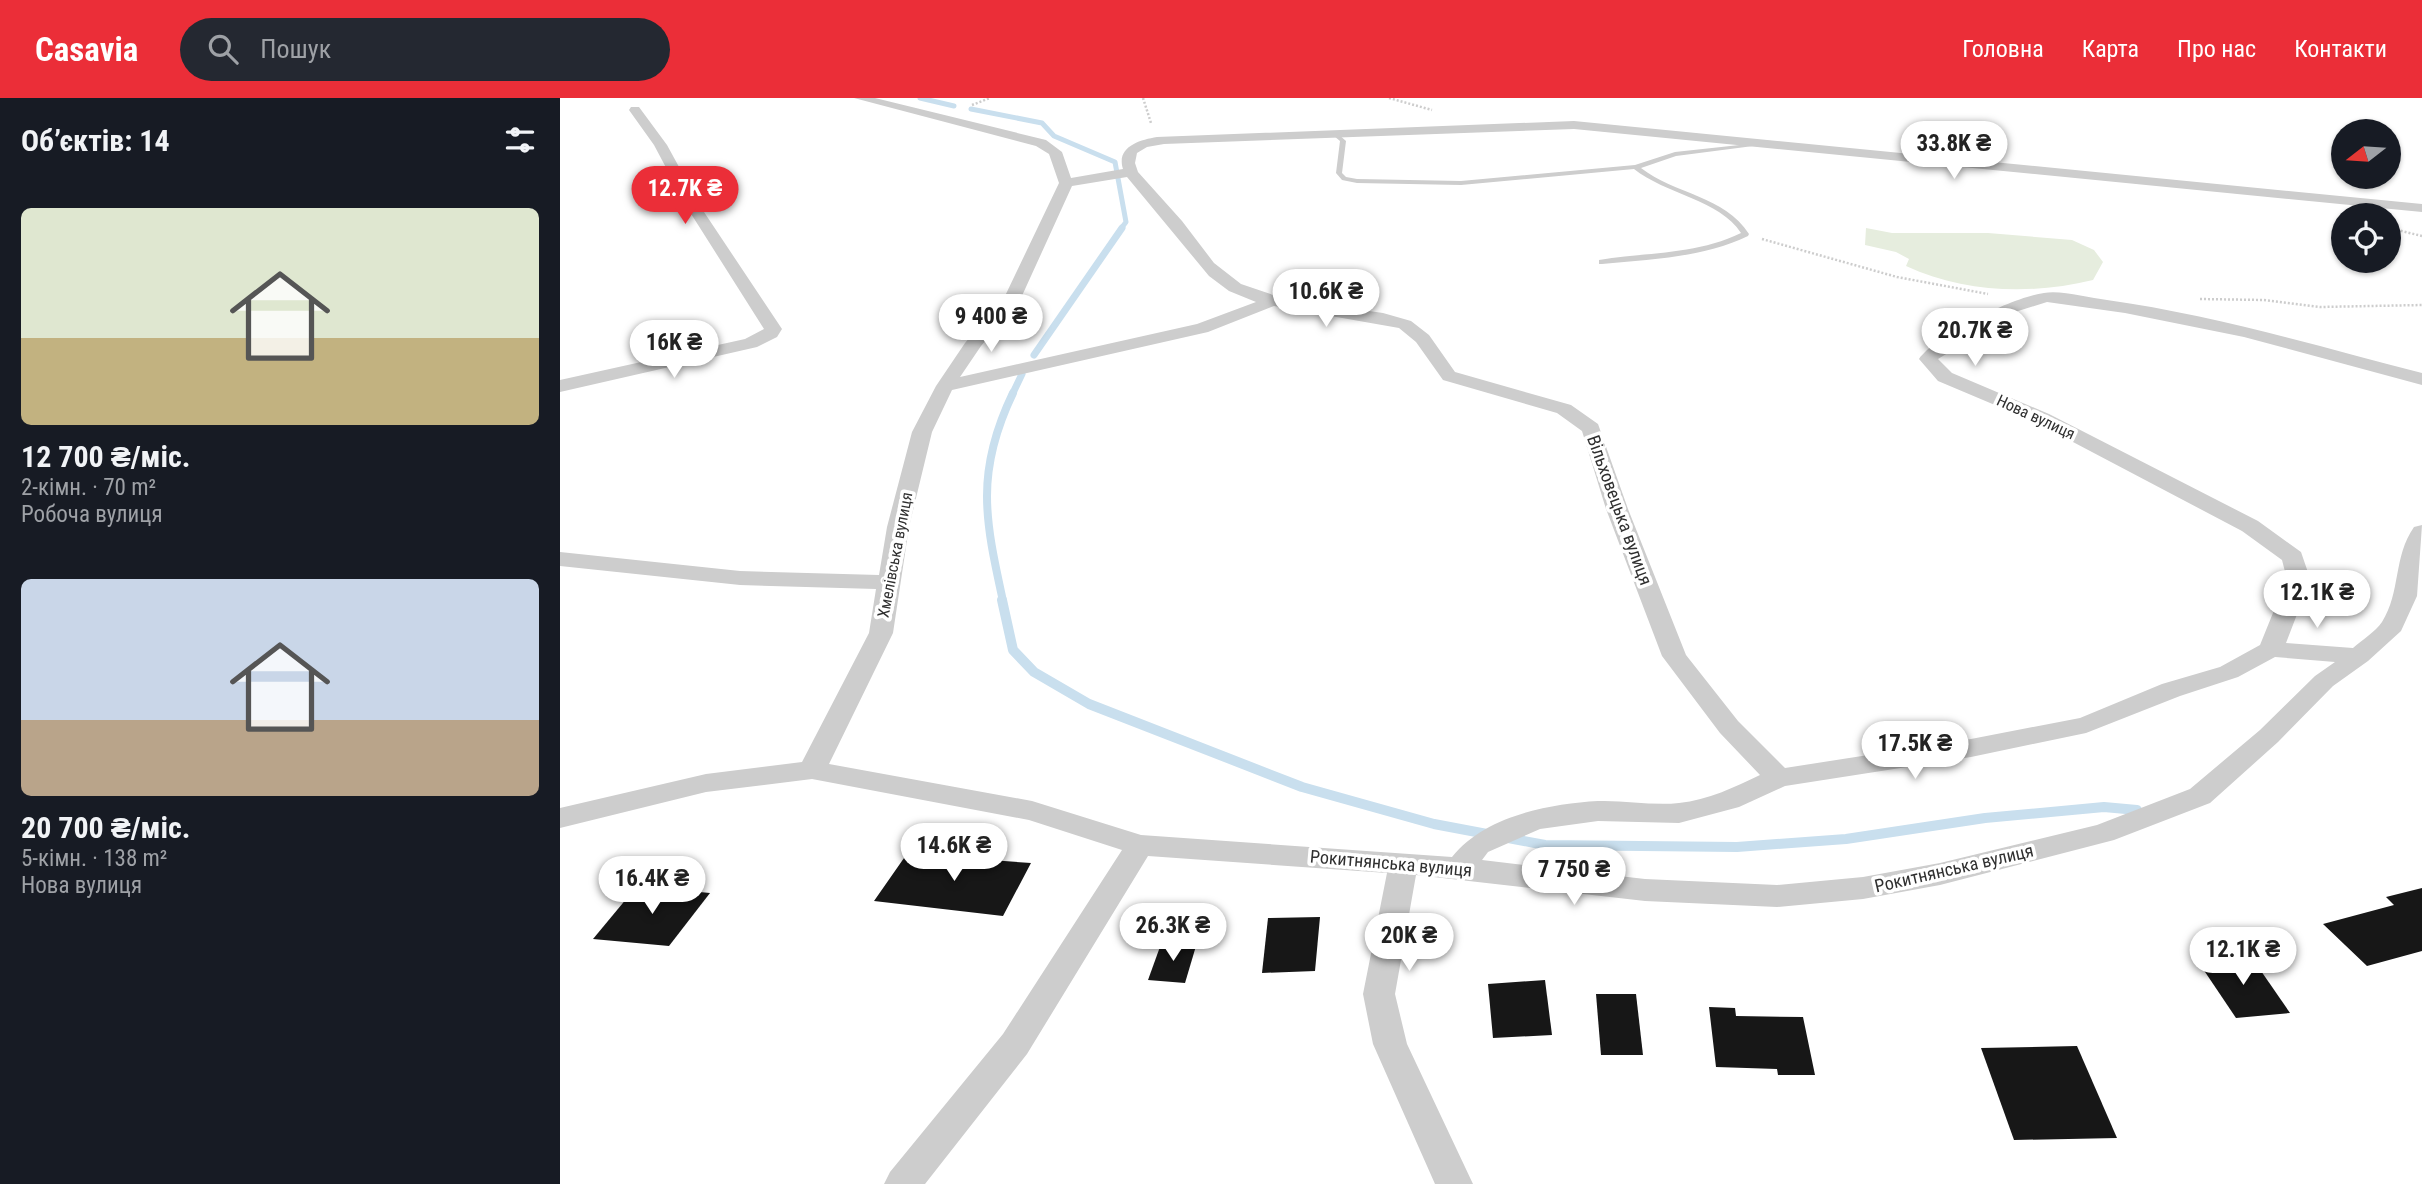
<!DOCTYPE html>
<html lang="uk">
<meta charset="utf-8">
<style>
body{margin:0;font-family:"Roboto Condensed",sans-serif;background:#242831;color:#f1f3f6;height:100vh;display:flex;flex-direction:column;font-size:26px;white-space:nowrap}
*{box-sizing:border-box;margin:0}
p{font-size:23px;color:#9ea1a6}
.icon{flex:none;width:38px;height:38px;fill:none;stroke:currentColor;stroke-width:2;stroke-linecap:round;stroke-linejoin:round}
.map{position:relative;flex:1;overflow:hidden}
.details{display:flex;flex-direction:column;background:#171b24;width:560px}
.details>*{flex:none}
.needle{width:46px;rotate:253deg}
.buttons{position:absolute;left:1771px;top:21px;display:grid;gap:14px}
.buttons a{display:grid;place-items:center;width:70px;height:70px;border-radius:50%;background:#171b24;box-shadow:0 2px 5px #0004;font-size:35px}
.price{position:absolute;translate:-50% -60px;padding:0 16px;border-radius:24px;background:#fff;color:#222;font-size:23px;line-height:46px;filter:drop-shadow(0 2px 4px #0008)}
.price::after{content:'';position:absolute;left:50%;top:42px;width:21px;height:16px;margin-left:-10px;background:inherit;clip-path:polygon(0 0,100% 0,50% 100%)}
.price.selected{background:#eb2e38;color:#fff}
ul{padding:0;list-style:none}
li{display:grid;align-content:center;gap:14px;height:371px;padding:0 21px}
li span{display:grid;place-items:center;height:217px;border-radius:10px;color:#555}
li>.icon{margin-inline-start:auto}
span .icon{width:126px;height:126px;fill:#fffc;stroke-width:1}
li b{font-size:30px}
h2{display:flex;justify-content:space-between;align-items:center;height:84px;padding:0 21px;font-size:30px}
header{display:flex;align-items:center;gap:42px;box-sizing:border-box;height:98px;padding:0 35px;background:#eb2e38;color:#fff}
header strong{font-size:33px}
nav{display:flex;gap:38px;margin-inline-start:auto;font-size:24px}
.search{width:490px;height:63px;background:#242831;display:flex;align-items:center;gap:18px;box-sizing:border-box;padding:0 24px;border-radius:38px;color:#9ea1a6;font-size:26px}
main{display:flex;flex:1;min-height:0}
.map>svg:first-child{display:block}
.green{fill:#e6edde}
.lines{fill:none;stroke-linecap:round;stroke-linejoin:round}
.stream-far3{stroke:#c9dfee;stroke-width:5}
.stream-far2{stroke:#c9dfee;stroke-width:7}
.stream-far1{stroke:#c9dfee;stroke-width:8}
.stream{stroke:#c9dfee;stroke-width:10}
.building{fill:#171717}
.path{stroke:#cdcdcd;stroke-width:2.5;stroke-dasharray:2 2;stroke-linecap:butt}
.lane{fill:#cdcdcd;fill-rule:evenodd}
.street{fill:#cdcdcd;fill-rule:evenodd}
.labels{text-anchor:middle;dominant-baseline:central;stroke-width:7;stroke-linejoin:round;paint-order:stroke}
.far-street-label{font-size:16px;fill:#303030;stroke:#fff}
.street-label{font-size:18px;fill:#303030;stroke:#fff}
</style>
<header>
<strong>Casavia</strong>
<div class="search"><svg class="icon" aria-label="search" viewBox="0 0 24 24"><circle cx="10" cy="10" r="6"/><path d="M15 15l6 6"/></svg>Пошук</div>
<nav><a>Головна</a><a>Карта</a><a>Про нас</a><a>Контакти</a></nav>
</header>
<main>
<section class="details">
<h2>Об’єктів: 14<svg class="icon" aria-label="filters" viewBox="0 0 24 24"><path d="M4 7h16M4 17h16"/><circle cx="9" cy="7" r="2"/><circle cx="15" cy="17" r="2"/></svg></h2>
<ul>
<li><span style="background:linear-gradient(#dfe7d0 60%,#c2b280 0)"><svg class="icon" aria-label="home" viewBox="0 0 24 24"><path d="M3 11l9-7 9 7M6 9v11h12V9"/></svg></span><div><b>12 700 ₴/міс.</b><p>2-кімн. · 70 m²</p><p>Робоча вулиця</p></div></li>
<li><span style="background:linear-gradient(#c9d6e8 65%,#b9a48a 0)"><svg class="icon" aria-label="home" viewBox="0 0 24 24"><path d="M3 11l9-7 9 7M6 9v11h12V9"/></svg></span><div><b>20 700 ₴/міс.</b><p>5-кімн. · 138 m²</p><p>Нова вулиця</p></div></li>
</ul>
</section>
<div class="map">
<svg width="1862" height="1086" viewBox="0 0 1862 1086">
<rect width="100%" height="100%" fill="#fff"/>
<!-- green -->
<path class="green" d="M1306,130L1332,135H1428L1512,142L1534,152L1543,164L1533,182C1471,197 1405,195 1346,168L1349,161L1336,154L1305,147Z"/>
<g class="lines">
<!-- stream-far3 -->
<g class="stream-far3">
<path d="M360,0L394,8"/>
<path d="M411,11L482,25L494,38L555,64L566,124L560,132"/>
</g>
<!-- stream-far2 -->
<g class="stream-far2">
<path d="M474,257L562,130"/>
<path d="M452,297L462,276"/>
</g>
<!-- stream-far1 -->
<path class="stream-far1" d="M443,503C425,421 415,374 453,295"/>
<!-- stream -->
<path class="stream" d="M442,502L453,552L474,574L529,606L742,689L874,726L985,747L1177,749L1286,741L1425,720L1544,709L1577,712"/>
</g>
<!-- building -->
<g class="building">
<path d="M351,750L404,757L402,760L471,765L443,818L314,803Z"/>
<path d="M77,788L150,795L109,848L33,841Z"/>
<path d="M1862,790V853L1807,868L1763,826L1834,807L1826,799Z"/>
<path d="M760,819L755,873L702,875L708,820Z"/>
<path d="M601,846L636,848L625,885L588,882Z"/>
<path d="M1690,857L1730,915L1676,920L1637,862Z"/>
<path d="M985,882L992,937L933,940L928,886Z"/>
<path d="M1036,896H1076L1083,957H1041Z"/>
<path d="M1149,909L1175,910L1176,918L1243,919L1255,977H1218L1217,971L1156,969Z"/>
<path d="M1517,948L1557,1040L1454,1042L1421,950Z"/>
</g>
<g class="lines">
<!-- path -->
<g class="path">
<path d="M583,0L591,25"/>
<path d="M829,0L872,12"/>
<path d="M412,7L430,0"/>
<path d="M1829,130L1862,138"/>
<path d="M1202,141L1337,179L1428,196"/>
<path d="M1640,201L1704,202L1760,209L1862,207"/>
</g>
<!-- lane -->
<path class="lane" d="M774,36H778L786,43L782,75L786,79L797,81L901,83L1075,67L1115,54L1198,45L1201,47L1116,58L1081,70C1114,96 1165,98 1189,136L1188,138C1143,160 1091,161 1042,166H1039V162C1087,154 1136,157 1181,135C1160,102 1105,96 1074,71L901,87L797,85L782,82L776,75L780,43L774,38Z"/>
<!-- street -->
<g class="street">
<path d="M294,0H315L486,42L502,54L511,80L563,71C556,49 579,42 597,39L1014,23L1862,106V114L1014,31L604,46L587,49L577,55L575,65L578,74L622,123L654,165L681,186L725,201L823,215L851,223L869,237L895,274L1011,307L1038,326L1068,411L1126,557L1178,623L1225,670L1411,641L1520,620L1602,586L1660,569L1700,547L1717,505L1729,489L1722,462L1682,433L1475,324L1378,283L1359,261C1377,236 1453,199 1484,195C1502,192 1528,200 1547,202C1654,217 1758,248 1862,275V287L1684,239L1565,215L1487,204L1455,214L1378,261L1392,275L1489,316L1698,423L1741,454L1753,489L1741,506L1726,545L1793,550C1802,542 1815,534 1822,524C1841,494 1833,459 1854,429L1862,427L1857,498L1841,533L1808,563L1773,588L1718,644L1650,705L1554,742L1380,787L1303,801L1217,809L1085,803L856,777L835,896L847,946L913,1086H875L813,946L803,896L827,775L588,758L467,956L365,1086H324L330,1074L443,936L562,752L469,722L252,681L146,694L0,730V710L146,676L242,664L309,535L316,491L180,487L0,468V454L180,473L319,477L327,429L352,334L376,288L405,245L445,198L499,85L489,56L476,48ZM567,79L649,178L669,193L696,204L637,226L400,279L421,248L461,200L512,88ZM714,208L839,230L856,244L883,282L997,315L1022,333L1046,411L1102,558L1160,635L1200,677C1175,689 1148,702 1119,705C1093,708 1065,702 1038,703C988,706 925,718 892,759L581,737L472,703L269,666L333,535L349,429L372,334L392,292L648,234ZM1715,559L1775,564L1755,578L1700,632L1630,691L1537,727L1380,765L1303,779L1217,787L1085,781L922,762L928,754L980,731L1038,723L1119,725L1179,709L1225,688L1411,659L1526,635L1620,598L1678,579Z"/>
<path d="M71,9H79L107,47L142,111L222,231L217,239L197,249L0,294V282L185,241L204,231L128,111L94,47L69,12Z"/>
</g>
</g>
<g class="labels">
<!-- far-street labels -->
<g class="far-street-label">
<text transform="translate(1476 319) rotate(25)">Нова вулиця</text>
<text transform="translate(335 457) rotate(-79)">Хмелівська вулиця</text>
</g>
<!-- street labels -->
<g class="street-label">
<text transform="translate(1060 412) rotate(70)">Вільховецька вулиця</text>
<text transform="translate(831 765) rotate(5)">Рокитнянська вулиця</text>
<text transform="translate(1394 770) rotate(-13)">Рокитнянська вулиця</text>
</g>
</g>
</svg>
<div class="buttons">
<a><svg class="needle" viewBox="-14 -14 28 28"><path d="M0-13l5 13h-10z" fill="#e53935"/><path d="M0 13l5-13h-10z" fill="#9ea1a6"/></svg></a>
<a><svg class="icon" aria-label="locate" viewBox="0 0 24 24"><circle cx="12" cy="12" r="6"/><path d="M12 2v4M12 18v4M2 12h4M18 12h4"/></svg></a>
</div>
<b class="price" style="left:1394px;top:83px">33.8K ₴</b>
<b class="price selected" style="left:125px;top:128px">12.7K ₴</b>
<b class="price" style="left:766px;top:231px">10.6K ₴</b>
<b class="price" style="left:431px;top:256px">9 400 ₴</b>
<b class="price" style="left:1415px;top:270px">20.7K ₴</b>
<b class="price" style="left:114px;top:282px">16K ₴</b>
<b class="price" style="left:1757px;top:532px">12.1K ₴</b>
<b class="price" style="left:1355px;top:683px">17.5K ₴</b>
<b class="price" style="left:394px;top:785px">14.6K ₴</b>
<b class="price" style="left:1014px;top:809px">7 750 ₴</b>
<b class="price" style="left:92px;top:818px">16.4K ₴</b>
<b class="price" style="left:613px;top:865px">26.3K ₴</b>
<b class="price" style="left:849px;top:875px">20K ₴</b>
<b class="price" style="left:1683px;top:889px">12.1K ₴</b>
</div>
</main>
